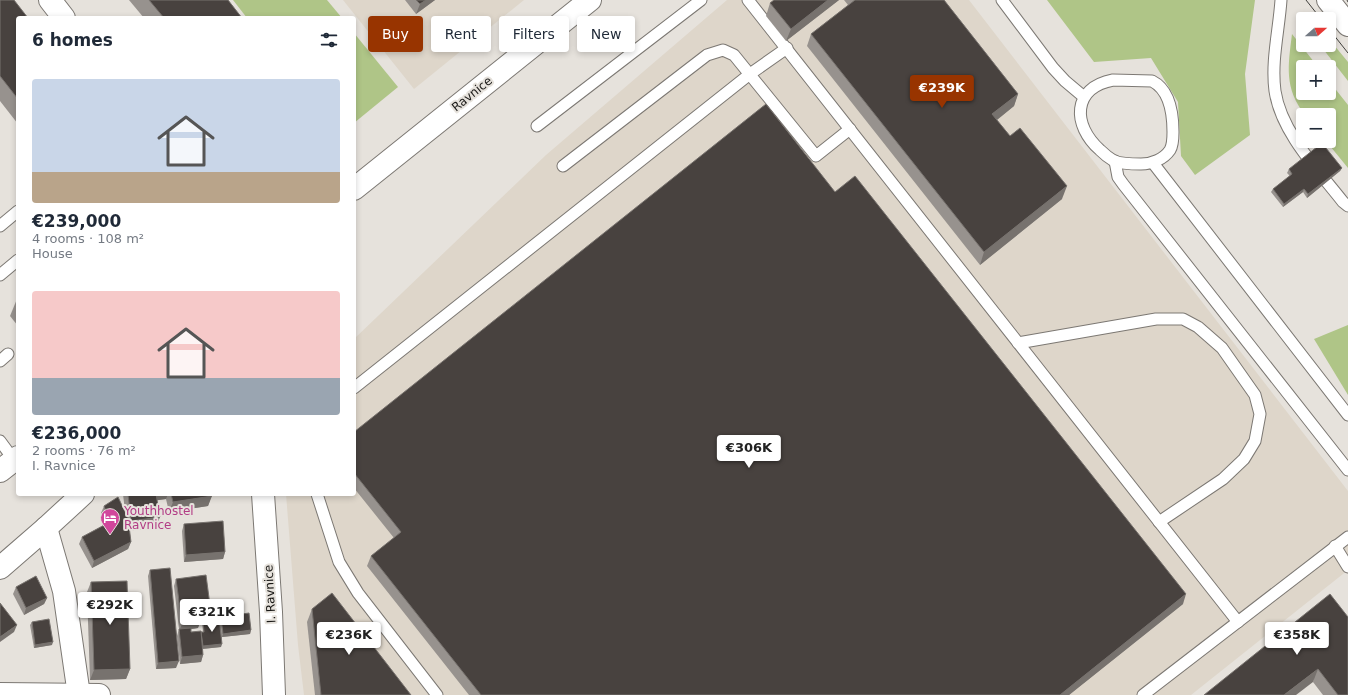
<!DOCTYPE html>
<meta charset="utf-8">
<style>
body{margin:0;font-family:"DejaVu Sans",sans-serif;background:#f2f2f3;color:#1f2937;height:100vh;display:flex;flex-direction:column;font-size:15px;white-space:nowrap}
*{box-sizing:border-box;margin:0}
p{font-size:13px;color:#747a83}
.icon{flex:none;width:22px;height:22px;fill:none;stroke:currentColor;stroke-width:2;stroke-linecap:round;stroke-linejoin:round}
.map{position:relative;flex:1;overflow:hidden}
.side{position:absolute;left:16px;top:16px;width:340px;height:480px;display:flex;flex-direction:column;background:#fff;border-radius:4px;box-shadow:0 2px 6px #0003}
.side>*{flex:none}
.guide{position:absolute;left:368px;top:16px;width:380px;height:36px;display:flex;gap:8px}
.needle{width:26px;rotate:69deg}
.tools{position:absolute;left:1296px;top:12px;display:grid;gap:8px}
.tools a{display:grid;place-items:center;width:40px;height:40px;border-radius:4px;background:#fff;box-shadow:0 2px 6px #0003;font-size:20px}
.price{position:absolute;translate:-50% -34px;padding:0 9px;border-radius:4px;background:#fff;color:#222;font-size:13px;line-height:26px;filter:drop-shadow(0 1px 2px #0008)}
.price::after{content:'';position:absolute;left:50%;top:24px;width:12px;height:9px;margin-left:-6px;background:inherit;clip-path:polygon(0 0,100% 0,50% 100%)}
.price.active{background:#983400;color:#fff}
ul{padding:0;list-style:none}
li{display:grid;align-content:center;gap:8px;height:212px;padding:0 16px}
li span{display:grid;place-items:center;height:124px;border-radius:4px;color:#555}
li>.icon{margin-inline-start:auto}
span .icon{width:72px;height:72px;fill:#fffc;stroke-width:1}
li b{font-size:17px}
h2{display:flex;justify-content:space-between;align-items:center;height:48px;padding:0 16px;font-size:17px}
.pill{padding:0 14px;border-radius:4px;background:#fff;box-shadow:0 2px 6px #0003;font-size:14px;line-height:36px}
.pill.active{background:#983400;color:#fff}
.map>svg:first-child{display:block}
.built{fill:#ded6ca}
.green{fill:#afc587}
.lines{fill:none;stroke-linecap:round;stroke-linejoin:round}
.service-casing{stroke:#7c7873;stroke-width:13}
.minor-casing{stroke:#7c7873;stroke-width:24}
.tertiary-casing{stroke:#7c7873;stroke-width:24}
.secondary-casing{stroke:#7c7873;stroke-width:24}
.service{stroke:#fff;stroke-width:11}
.minor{stroke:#fff;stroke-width:22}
.tertiary{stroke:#fff;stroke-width:22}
.secondary{stroke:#fff;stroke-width:22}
.tram{stroke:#41403d;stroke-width:1}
.wall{fill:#97928e;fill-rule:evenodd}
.shaded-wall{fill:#77726e}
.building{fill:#48423f;stroke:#77726e}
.labels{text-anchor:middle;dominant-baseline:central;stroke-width:4;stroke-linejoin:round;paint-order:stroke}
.street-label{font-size:12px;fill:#1a1917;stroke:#e6e2dc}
.hotel-label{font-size:12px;fill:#b23c85;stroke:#e6e2dc;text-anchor:start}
</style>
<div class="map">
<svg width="1348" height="695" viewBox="0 0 1348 695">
<rect width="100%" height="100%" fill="#e6e2dc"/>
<!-- built -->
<g class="built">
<path d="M343,0H524L414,89Z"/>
<path d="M727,0H969L1348,491V570L1191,695H304L298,645L286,494H354V339L546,155Z"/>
</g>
<!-- green -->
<g class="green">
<path d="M233,0H327L342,18H247Z"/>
<path d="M1047,0H1255L1245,74L1250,135L1195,175L1181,156L1178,102L1151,58L1094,62Z"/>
<path d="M354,33L398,87L354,123Z"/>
<path d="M1292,34L1318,67H1303V93H1329V81L1348,105V168L1326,141H1329V115H1305C1284,88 1288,66 1292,34Z"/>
<path d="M1329,39L1348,62V81L1320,45H1329Z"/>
<path d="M1348,325V395L1314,339Z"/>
</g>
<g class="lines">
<!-- service casing -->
<g class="service-casing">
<g id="service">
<path d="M748,0L1238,622"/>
<path d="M1002,0L1053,68L1065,81L1084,97"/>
<path d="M1281,0C1279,30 1271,61 1275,91C1281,132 1318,170 1343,202L1348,206"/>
<path d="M1113,80L1152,81C1170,90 1173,114 1173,132C1173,138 1173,145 1170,150C1164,159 1152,164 1141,164C1133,164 1122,164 1114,161C1109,158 1104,154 1100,150C1072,125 1072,88 1113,80Z"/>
<path d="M537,126L701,0"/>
<path d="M1115,161L1118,177L1123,184L1348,470"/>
<path d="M1153,163L1348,415"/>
<path d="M563,166L707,55L723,50L734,55L816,156L850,129"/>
<path d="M0,226L18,211"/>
<path d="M0,275L18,260"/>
<path d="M1018,343L1156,319H1183L1198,327L1222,348L1255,395L1260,414L1255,441L1244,459L1223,479L1159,522"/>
<path d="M0,361L8,354"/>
<path d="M354,388L750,74L787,48"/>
<path d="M0,441L14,460"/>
<path d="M317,494L339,562L358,593L437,695"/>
<path d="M1335,546L1348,567"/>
<path d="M1143,695L1348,537"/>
</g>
</g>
<!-- minor casing -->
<g class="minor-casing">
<g id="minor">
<path d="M50,0L64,18"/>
<path d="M0,471L18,457"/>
<path d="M46,528L64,591L79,695"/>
<path d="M0,568L46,528L83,494"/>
<path d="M0,694L99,695"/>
</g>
</g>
<!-- tertiary casing -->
<g class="tertiary-casing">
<g id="tertiary">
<path d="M354,189L590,0"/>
<path d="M263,494L271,612L274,695"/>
</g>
</g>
<!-- secondary casing -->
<g class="secondary-casing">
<path id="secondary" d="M1328,0L1348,25"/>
</g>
<!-- service -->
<use href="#service" class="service"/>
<!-- minor -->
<use href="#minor" class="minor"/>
<!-- tertiary -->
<use href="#tertiary" class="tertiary"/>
<!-- secondary -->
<use href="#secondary" class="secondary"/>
<!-- tram -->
<g class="tram">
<path d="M1306,0L1321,19"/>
<path d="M1347,0L1348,2"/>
<path d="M1329,29L1348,53"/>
</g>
</g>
<!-- wall -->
<g class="wall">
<path d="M0,0L18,18V124L0,101Z"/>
<path d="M129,0H228L242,18H144Z"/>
<path d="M405,0H435L416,14Z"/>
<path d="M839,0L786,41L766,16L770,3Z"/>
<path d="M844,0H944L1018,94L1014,106L997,120L1062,199L980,265L807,46L811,34L848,5Z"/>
<path d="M1342,168L1340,171L1307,198L1303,192L1283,207L1271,192L1273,189L1290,176L1287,173L1289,169Z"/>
<path d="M835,192L1183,604L1069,695H469L367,566L371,556L394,538L354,488V432Z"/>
<path d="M18,298V326L10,316L17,299Z"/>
<path d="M123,494H212L208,506L169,512L166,499L157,500L156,527L129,531L131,542L128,549L92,568L79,544L82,537L106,524L101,513L104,506L125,511Z"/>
<path d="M184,524L225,552L223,559L184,562L182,531Z"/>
<path d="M150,570L176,668L156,669L148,576Z"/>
<path d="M176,579L209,619L219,620L221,617L251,630L250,634L222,637L221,647L203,649V655L201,662L180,664L177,636L179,629L174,586ZM200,621H203L202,623L203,632H191V629L198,628Z"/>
<path d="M91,582L130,669L126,679L90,680L87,592Z"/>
<path d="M16,587L47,598L44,604L24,615L13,594Z"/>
<path d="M1330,594L1348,695H1323L1313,682Z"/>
<path d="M312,609L411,695H315L307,622Z"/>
<path d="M32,622L52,645L34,648L30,625Z"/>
</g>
<!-- shaded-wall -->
<g class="shaded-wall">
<path d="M426,0H435L416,14L420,4Z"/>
<path d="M828,0H839L786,41L791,29Z"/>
<path d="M1018,94L1014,106L988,127L992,114Z"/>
<path d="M1342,168L1340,171L1307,198L1308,194Z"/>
<path d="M1067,186L1062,199L980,265L984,252Z"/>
<path d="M1304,189L1303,192L1283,207L1284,204Z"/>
<path d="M155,494H168L166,499L152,501Z"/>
<path d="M212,496L208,506L169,512L173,502Z"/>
<path d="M160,517L156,527L127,531L131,521Z"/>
<path d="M131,542L128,549L92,568L94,561Z"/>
<path d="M225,552L223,559L184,562L186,555Z"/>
<path d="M1186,594L1183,604L1069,695H1060Z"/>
<path d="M47,598L44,604L24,615L26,608Z"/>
<path d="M211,613L208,620L197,621L199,615Z"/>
<path d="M200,622L198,628L179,631L182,624Z"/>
<path d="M17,625L14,632L0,642V637Z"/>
<path d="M251,630L250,634L222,637L223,634Z"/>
<path d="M53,642L52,645L34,648L35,645Z"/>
<path d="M222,644L221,647L201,649L202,646Z"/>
<path d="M203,655L201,662L180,664L182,657Z"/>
<path d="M179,661L176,668L156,669L158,663Z"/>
<path d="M130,669L126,679L90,680L94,670Z"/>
<path d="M1318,669L1313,682L1296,695H1284Z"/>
</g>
<!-- building -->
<g class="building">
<path d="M0,0H14L28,18H18V99L0,76Z"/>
<path d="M149,0H228L242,18H164Z"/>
<path d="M416,0H426L420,4Z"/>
<path d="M774,0H828L791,29L770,3Z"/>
<path d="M855,0H944L1018,94L992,114L1010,136L1020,128L1067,186L984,252L811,34Z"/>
<path d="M766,104L835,192L855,176L1186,594L1060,695H481L371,556L401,532L354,473V432Z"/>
<path d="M1322,143L1342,168L1308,194L1304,189L1284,204L1273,189L1292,174L1289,169Z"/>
<path d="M128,494H156L160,517L131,521Z"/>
<path d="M171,494H212V496L173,502Z"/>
<path d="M118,497L128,518L131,542L94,561L82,537L110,522L104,506Z"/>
<path d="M223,521L225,552L186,555L184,524Z"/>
<path d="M170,568L179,661L158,663L150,570Z"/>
<path d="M206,575L211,613L199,615L200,622L182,624L176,579Z"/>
<path d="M36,576L47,598L26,608L16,587Z"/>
<path d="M127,581L130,669L94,670L91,582Z"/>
<path d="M332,593L411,695H321L312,609Z"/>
<path d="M1330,594L1348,617V695H1338L1318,669L1284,695H1204Z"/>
<path d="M0,603L17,625L0,637Z"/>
<path d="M249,613L251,630L223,634L221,617Z"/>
<path d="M219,618L222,644L203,646L201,632H204L203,620Z"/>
<path d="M49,619L53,642L35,645L32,622Z"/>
<path d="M191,628V632L201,631L203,655L182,657L179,629Z"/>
</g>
<!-- icons -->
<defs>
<g id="hotel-pin" transform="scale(1)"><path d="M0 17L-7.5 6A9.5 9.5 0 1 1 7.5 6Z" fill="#d1479c" stroke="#e6e2dc"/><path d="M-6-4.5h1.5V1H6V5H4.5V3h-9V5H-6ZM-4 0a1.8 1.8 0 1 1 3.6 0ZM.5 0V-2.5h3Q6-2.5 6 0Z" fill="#fff"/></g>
</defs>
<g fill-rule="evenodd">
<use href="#hotel-pin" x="110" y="518"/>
</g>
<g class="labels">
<!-- street labels -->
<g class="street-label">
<text transform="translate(472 94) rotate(-39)">Ravnice</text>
<text transform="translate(270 594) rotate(-93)">I. Ravnice</text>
</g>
<!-- hotel labels -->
<g class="hotel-label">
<text x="124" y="511">Youthhostel<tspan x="124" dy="14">Ravnice</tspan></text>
</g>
</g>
</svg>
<div class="tools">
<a><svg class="needle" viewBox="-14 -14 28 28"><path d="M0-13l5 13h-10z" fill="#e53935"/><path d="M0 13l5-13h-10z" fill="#747a83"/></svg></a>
<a>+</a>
<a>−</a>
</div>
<b class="price active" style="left:942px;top:109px">€239K</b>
<b class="price" style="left:749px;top:469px">€306K</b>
<b class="price" style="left:110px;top:626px">€292K</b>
<b class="price" style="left:212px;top:633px">€321K</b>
<b class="price" style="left:349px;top:656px">€236K</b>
<b class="price" style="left:1297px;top:656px">€358K</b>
<div class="guide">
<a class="pill active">Buy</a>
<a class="pill">Rent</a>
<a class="pill">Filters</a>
<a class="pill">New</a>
</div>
<section class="side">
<h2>6 homes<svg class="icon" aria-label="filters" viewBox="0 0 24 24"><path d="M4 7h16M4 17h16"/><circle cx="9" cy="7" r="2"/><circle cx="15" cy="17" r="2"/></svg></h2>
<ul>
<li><span style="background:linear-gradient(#c9d6e8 75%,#b9a48a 0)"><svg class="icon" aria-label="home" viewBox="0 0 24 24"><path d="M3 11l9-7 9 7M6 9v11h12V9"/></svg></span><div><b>€239,000</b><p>4 rooms · 108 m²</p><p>House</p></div></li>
<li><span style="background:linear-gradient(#f6c9c9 70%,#9aa5b1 0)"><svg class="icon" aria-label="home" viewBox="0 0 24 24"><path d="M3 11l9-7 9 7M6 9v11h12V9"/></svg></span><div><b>€236,000</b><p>2 rooms · 76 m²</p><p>I. Ravnice</p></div></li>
</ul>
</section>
</div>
